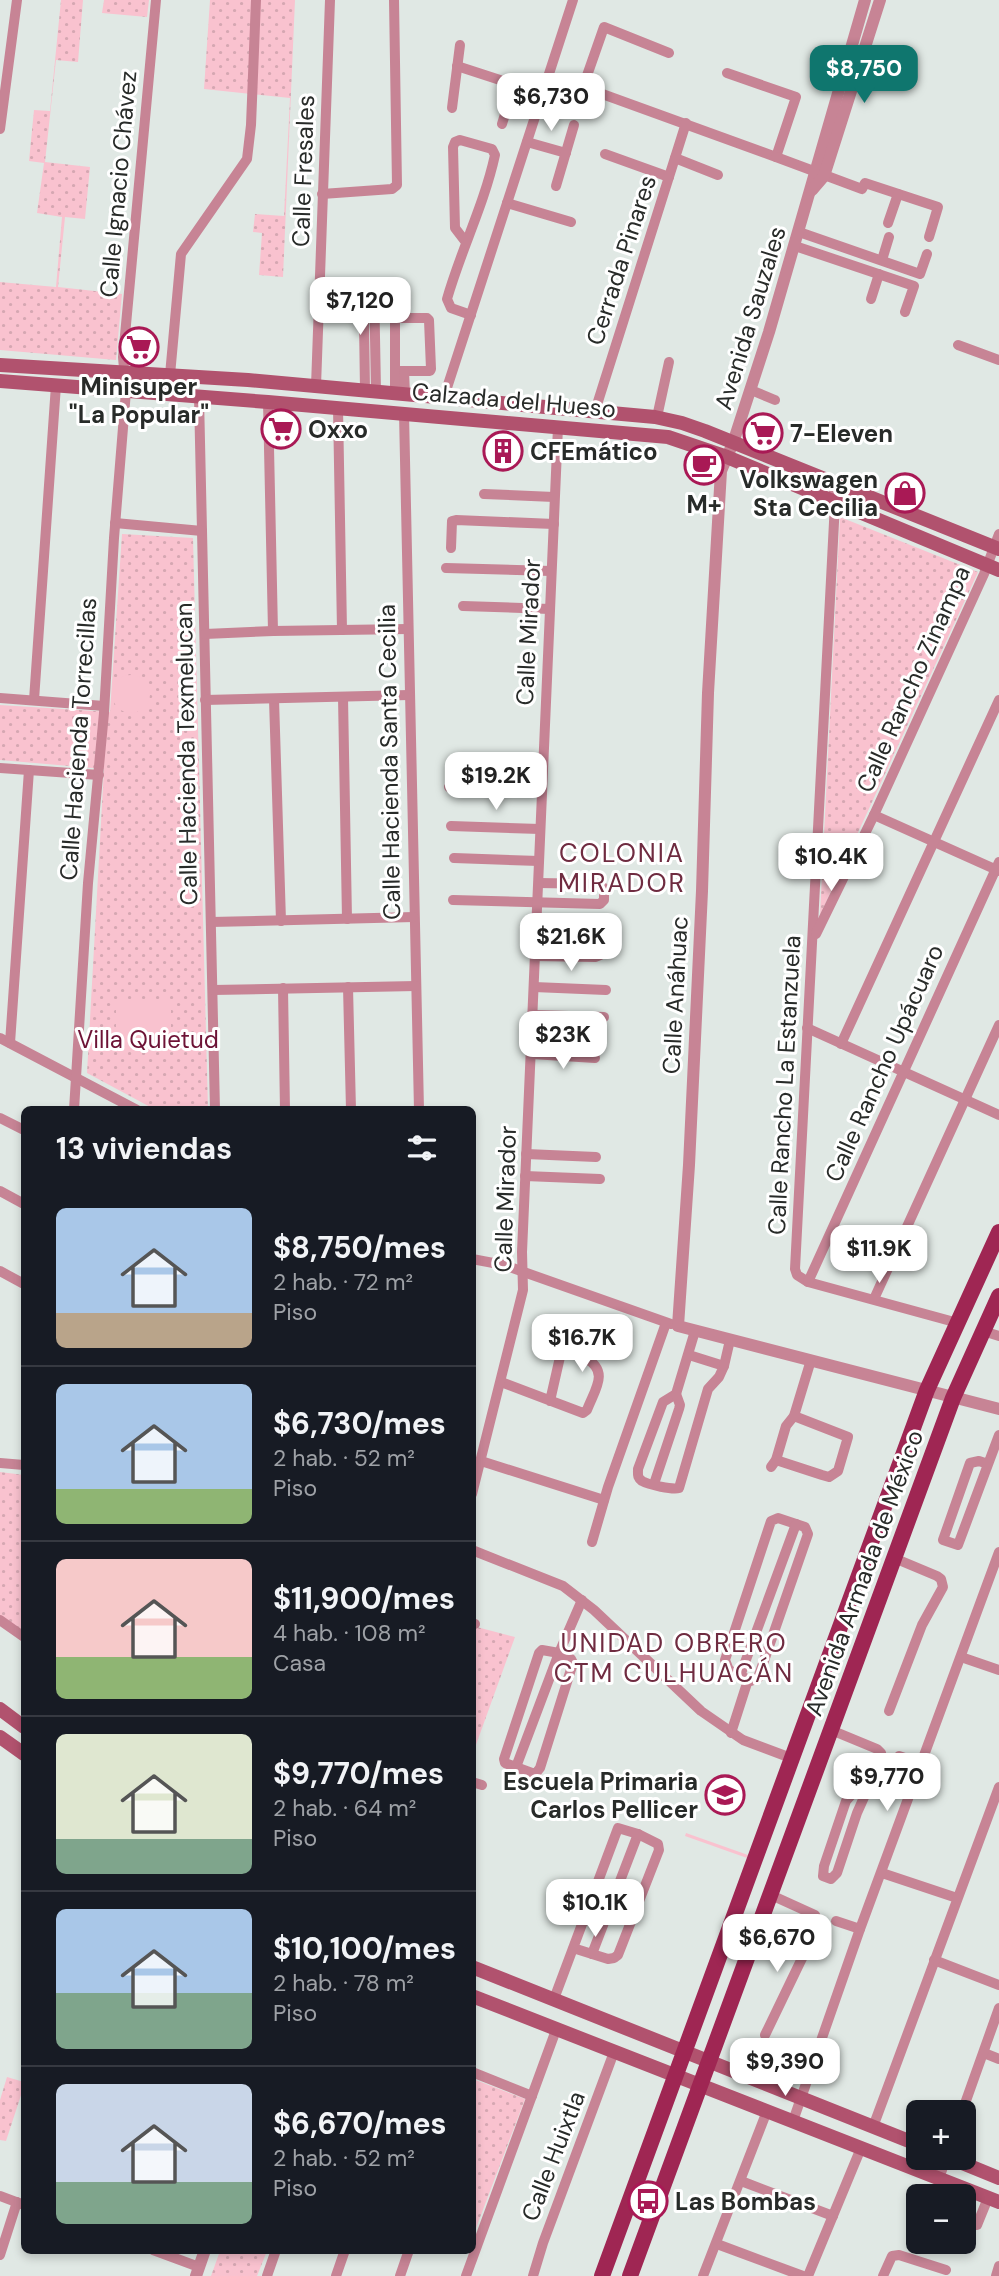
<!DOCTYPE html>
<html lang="es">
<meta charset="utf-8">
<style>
body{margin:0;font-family:"DM Sans",sans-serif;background:#242831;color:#f1f3f6;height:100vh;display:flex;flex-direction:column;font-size:26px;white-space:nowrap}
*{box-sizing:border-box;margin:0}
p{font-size:23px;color:#9ea1a6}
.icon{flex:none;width:38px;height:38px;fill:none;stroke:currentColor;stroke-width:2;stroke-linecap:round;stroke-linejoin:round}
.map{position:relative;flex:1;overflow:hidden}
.side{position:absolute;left:21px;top:1106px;width:455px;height:1148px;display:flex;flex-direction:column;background:#171b24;border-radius:10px;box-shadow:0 4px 10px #0003}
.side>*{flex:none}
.buttons{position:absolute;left:906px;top:2100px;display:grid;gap:14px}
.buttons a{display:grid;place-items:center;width:70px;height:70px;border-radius:10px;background:#171b24;box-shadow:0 4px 10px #0003;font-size:35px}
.price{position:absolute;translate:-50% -60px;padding:0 16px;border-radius:14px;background:#fff;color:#222;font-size:23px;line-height:46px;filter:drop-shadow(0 2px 4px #0008)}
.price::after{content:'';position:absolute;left:50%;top:42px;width:21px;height:16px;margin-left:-10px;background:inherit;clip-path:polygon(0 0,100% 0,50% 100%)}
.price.current{background:#0f766e;color:#fff}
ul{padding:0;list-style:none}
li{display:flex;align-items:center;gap:21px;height:175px;padding:0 35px}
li+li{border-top:2px solid #363941}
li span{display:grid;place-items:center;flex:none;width:196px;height:140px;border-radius:10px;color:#555}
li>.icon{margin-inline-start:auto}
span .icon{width:84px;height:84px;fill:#fffc;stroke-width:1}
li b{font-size:30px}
h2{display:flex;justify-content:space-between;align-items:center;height:84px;padding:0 35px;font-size:30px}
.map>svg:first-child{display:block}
.grass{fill:url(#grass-dots)}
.garden{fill:#f9c2cf}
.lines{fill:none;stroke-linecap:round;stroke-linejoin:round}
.minor{stroke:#c78495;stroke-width:10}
.tertiary{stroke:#c78495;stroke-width:12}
.secondary{stroke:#b1526e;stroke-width:14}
.primary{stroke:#9f2653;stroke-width:16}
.labels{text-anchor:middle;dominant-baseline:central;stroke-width:6;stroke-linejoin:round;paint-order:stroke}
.street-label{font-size:24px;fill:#282b29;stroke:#fff}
.poi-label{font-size:24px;font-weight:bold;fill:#282b29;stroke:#fff;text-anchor:start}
.park-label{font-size:24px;fill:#6d1336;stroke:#fff}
.neighbourhood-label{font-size:26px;letter-spacing:2px;fill:#6f2b40;stroke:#fff}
</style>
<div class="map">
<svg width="999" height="2276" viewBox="0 0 999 2276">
<defs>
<pattern id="grass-dots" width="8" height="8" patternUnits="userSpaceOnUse" patternTransform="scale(1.75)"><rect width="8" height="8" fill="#f9c2cf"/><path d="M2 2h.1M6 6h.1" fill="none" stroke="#d5a7b2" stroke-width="1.8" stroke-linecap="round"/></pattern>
</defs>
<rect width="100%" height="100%" fill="#e0e8e4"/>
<!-- grass -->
<g class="grass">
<path d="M61,0H83L78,62L56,60L45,162L90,167L85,219L65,217L58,287L122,294L116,360L0,350V282L56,287L62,217L37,213L44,163L29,161L34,110L50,111Z"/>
<path d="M104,0H149L147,17L102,13Z"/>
<path d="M210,0H295L283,277L259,275L262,233L253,232L255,214L284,216L290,98L204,89Z"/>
<path d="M840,517L978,572L820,915Z"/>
<path d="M122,534L193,538L208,1109H154L87,1073L104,769L0,760V705L110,712Z"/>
<path d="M0,1472L24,1475V1632L0,1615Z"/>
<path d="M473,1626L515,1637L473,1753Z"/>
<path d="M7,2077L24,2082V2086L6,2141L0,2140V2100Z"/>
<path d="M473,2079L525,2099L473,2236Z"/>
<path d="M220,2251V2250L267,2251L257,2276H211Z"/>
</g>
<!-- garden -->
<g class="garden">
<circle cx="131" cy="694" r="19"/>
<path d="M116,1003H171V1039L116,1038Z"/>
<path d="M686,1833L748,1855L747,1858L685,1836Z"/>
</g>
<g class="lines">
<!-- minor -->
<g class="minor">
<path d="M669,53L604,27L583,87L776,157L796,97L727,73"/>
<path d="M457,66L543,94"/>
<path d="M452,108L460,45"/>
<path d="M502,124L514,85"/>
<path d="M0,129L17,0"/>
<path d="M527,142L566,153"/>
<path d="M605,154L669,177"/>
<path d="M776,157L862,189L865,183L938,207L929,237"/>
<path d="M675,158L718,175"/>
<path d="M556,186L574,125"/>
<path d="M322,194L392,189L397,185L394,0"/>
<path d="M507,203L571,222"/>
<path d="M888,223L898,194"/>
<path d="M799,232L920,274L927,254"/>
<path d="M465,241L455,228L453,147L455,142L460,140L492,149L495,155C484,205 461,250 447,299L451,308L471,315"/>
<path d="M795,246L914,286L905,312"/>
<path d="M882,260L889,237"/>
<path d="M374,283L376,391"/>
<path d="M871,299L879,274"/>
<path d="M364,323L365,390"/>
<path d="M958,345L999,360"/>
<path d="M395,371H430L431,369L429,320L427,318H396L395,320V393"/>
<path d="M404,371L405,394"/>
<path d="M170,375L181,254L247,159L251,125L256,0"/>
<path d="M316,386L330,0"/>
<path d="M751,390L775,400"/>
<path d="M199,397L215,1110"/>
<path d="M444,397L573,0"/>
<path d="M268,402L273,631"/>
<path d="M338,408L342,630"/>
<path d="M595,411L686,123"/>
<path d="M404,413L419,1110"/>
<path d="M657,417L669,362"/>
<path d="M833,483L835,503L795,1269L797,1275L808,1282L958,1323"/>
<path d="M484,494L554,497"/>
<path d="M115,523L202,531"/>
<path d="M451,548L452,521L456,520L554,524"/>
<path d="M446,568L551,571"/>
<path d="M463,606L550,609"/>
<path d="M205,634L273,631L408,629"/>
<path d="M343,697L347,919"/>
<path d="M0,698L104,706"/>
<path d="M274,699L281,921"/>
<path d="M34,700L56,385"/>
<path d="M205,700L409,695"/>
<path d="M0,768L99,775"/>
<path d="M449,787L542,789"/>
<path d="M874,815L999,871"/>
<path d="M451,826L540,829"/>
<path d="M454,858L539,861"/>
<path d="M453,900L600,904L604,900V888L598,884L539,883"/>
<path d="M211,922L414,917"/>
<path d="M816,934L874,815L984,574L999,534"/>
<path d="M536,956L595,957L600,955V941L597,938L537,933"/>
<path d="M348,987L351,1110"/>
<path d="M534,987L606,990"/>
<path d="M283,988L285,1110"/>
<path d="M213,990L416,986"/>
<path d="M533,1015L604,1017"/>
<path d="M807,1028L999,1115"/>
<path d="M0,1038L137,1110"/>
<path d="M10,1043L29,770"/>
<path d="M841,1044L999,700"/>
<path d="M532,1054L595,1058"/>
<path d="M74,1110L88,883L104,713L114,538L126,391L123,357L156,0"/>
<path d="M0,1118L24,1130"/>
<path d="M526,1154L596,1157"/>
<path d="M525,1176L600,1179"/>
<path d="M0,1191L24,1204"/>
<path d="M472,1259L504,1265L671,1324"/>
<path d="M0,1271L24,1284"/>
<path d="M808,1282L999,862"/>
<path d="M874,1299L999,1025"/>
<path d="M983,1331L999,1336"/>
<path d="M547,1342L564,1351"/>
<path d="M689,1355L724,1366L719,1377L708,1389L679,1488C673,1490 649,1485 642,1481C637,1477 638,1475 638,1469L663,1402L676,1394L695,1331"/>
<path d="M724,1366L730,1340"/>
<path d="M501,1382L583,1413L587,1410C595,1389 610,1371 585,1358C578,1355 572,1351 564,1351L560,1357L550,1401"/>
<path d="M776,1460L822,1475L829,1477L838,1471L848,1437L794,1416"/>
<path d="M481,1461L604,1500"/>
<path d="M0,1463L24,1465"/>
<path d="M988,1464L979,1461L970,1463L943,1540L958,1545L999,1435"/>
<path d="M771,1467L776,1460L786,1426L794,1416L811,1360"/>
<path d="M654,1484L679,1409L680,1405L676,1394"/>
<path d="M472,1494L523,1290L522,1252L558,427"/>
<path d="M778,1518L805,1527L808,1534L758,1678L751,1681L729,1670L725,1660L771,1521Z"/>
<path d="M592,1542L608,1487L666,1323"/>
<path d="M472,1550L563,1586L594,1610L701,1711L743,1740L791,1758"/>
<path d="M0,1620L24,1637"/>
<path d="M472,1624H475"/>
<path d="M542,1650L559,1653L571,1659L573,1663L540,1768L536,1773H532L505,1763L504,1759L539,1653Z"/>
<path d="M961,1657L999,1670"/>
<path d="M740,1676L796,1524"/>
<path d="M889,1711L922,1625L943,1587L941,1579L937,1576L894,1558"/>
<path d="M831,1730L877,1749L881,1753L882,1757L857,1813L837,1873L831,1879L823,1876L824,1866L846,1801L854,1792L866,1790"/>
<path d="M731,1733L748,1680"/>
<path d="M899,1756L922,1764"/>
<path d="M516,1767L559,1653L582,1600"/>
<path d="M472,1782L482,1785"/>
<path d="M882,1873L957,1898"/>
<path d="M836,1921L860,1929"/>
<path d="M592,1954L638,1834"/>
<path d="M934,1960L999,1985"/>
<path d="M554,1999L618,1828L638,1834L658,1844L659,1850L618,1955L614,1958L608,1959L573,1948"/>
<path d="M765,2035L819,1923L815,1915L771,1895"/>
<path d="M984,2053L999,2059"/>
<path d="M472,2072L532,2096"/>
<path d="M962,2112L999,2008"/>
<path d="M793,2121L860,1929L999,1552"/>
<path d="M873,2127L999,1787"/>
<path d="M939,2179L946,2158"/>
<path d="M741,2181L833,2216"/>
<path d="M0,2196L24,2205"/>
<path d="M977,2225L988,2198"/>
<path d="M717,2244L803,2276"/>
<path d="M153,2250L199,2267"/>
<path d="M0,2255L17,2202"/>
<path d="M267,2276L276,2250"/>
<path d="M336,2276L345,2250"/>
<path d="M400,2276L409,2250"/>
<path d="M466,2276L556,2030"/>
<path d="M533,2276L543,2243L614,2052"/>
<path d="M703,2276L767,2111"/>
<path d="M808,2276L861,2148"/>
<path d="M883,2276L892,2256L899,2255L946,2270"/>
<path d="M996,2276L999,2266"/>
</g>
<!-- tertiary -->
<g class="tertiary">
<path d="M865,0L769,332L733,443L721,471L708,693L702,891L689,1165L678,1326L999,1409"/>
<path d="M812,190L824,176L880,0"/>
<path d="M196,2276L205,2250"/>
</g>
<!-- secondary -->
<g class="secondary">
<path d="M0,365L248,380L655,417L682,423L705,431L999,549"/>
<path d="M0,381L268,402L668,437L727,457L999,570"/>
<path d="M0,1709L24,1727"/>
<path d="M0,1737L24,1754"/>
<path d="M472,1967L919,2145"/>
<path d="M472,1996L999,2202"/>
<path d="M950,2158L999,2178"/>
</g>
<!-- primary -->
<g class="primary">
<path d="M602,2276L927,1390L999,1232"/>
<path d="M630,2276L953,1398L999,1296"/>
</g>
</g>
<!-- icons -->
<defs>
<g id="supermarket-ring" transform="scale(2.0125)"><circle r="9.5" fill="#fff" stroke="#a91955" stroke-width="1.5"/><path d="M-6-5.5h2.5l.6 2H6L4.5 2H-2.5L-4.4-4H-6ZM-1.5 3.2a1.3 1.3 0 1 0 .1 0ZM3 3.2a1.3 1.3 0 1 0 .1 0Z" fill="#a91955"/></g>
<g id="building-ring" transform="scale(2.0125)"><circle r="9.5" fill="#fff" stroke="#a91955" stroke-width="1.5"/><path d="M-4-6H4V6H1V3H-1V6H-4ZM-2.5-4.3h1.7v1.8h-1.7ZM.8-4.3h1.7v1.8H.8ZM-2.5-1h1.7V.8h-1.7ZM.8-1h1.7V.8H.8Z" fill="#a91955"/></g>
<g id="cafe-ring" transform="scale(2.0125)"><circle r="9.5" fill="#fff" stroke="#a91955" stroke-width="1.5"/><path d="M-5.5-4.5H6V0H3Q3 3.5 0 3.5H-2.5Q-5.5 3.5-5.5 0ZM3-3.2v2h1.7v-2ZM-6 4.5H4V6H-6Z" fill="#a91955"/></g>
<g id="shop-ring" transform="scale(2.0125)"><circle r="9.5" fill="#fff" stroke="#a91955" stroke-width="1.5"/><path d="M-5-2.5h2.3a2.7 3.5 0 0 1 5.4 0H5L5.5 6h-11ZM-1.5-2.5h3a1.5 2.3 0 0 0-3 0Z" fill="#a91955"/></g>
<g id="school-ring" transform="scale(2.0125)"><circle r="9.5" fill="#fff" stroke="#a91955" stroke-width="1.5"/><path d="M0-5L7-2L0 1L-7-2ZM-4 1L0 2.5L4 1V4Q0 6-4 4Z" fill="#a91955"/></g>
<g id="bus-ring" transform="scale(2.0125)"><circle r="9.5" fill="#fff" stroke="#a91955" stroke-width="1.5"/><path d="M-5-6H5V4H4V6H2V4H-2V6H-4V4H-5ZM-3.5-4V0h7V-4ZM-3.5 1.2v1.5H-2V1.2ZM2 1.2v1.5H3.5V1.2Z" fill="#a91955"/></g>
</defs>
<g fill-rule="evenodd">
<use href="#supermarket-ring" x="139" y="347"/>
<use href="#supermarket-ring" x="281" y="429"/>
<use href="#supermarket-ring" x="763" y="433"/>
<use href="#building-ring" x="503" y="451"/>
<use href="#cafe-ring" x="704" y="465"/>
<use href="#shop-ring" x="905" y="493"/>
<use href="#school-ring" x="725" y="1795"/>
<use href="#bus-ring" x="648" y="2201"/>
</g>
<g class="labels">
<!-- street labels -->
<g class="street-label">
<text transform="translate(303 171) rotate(-88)">Calle Fresales</text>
<text transform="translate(118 184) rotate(-85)">Calle Ignacio Chávez</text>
<text transform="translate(621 260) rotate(-72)">Cerrada Pinares</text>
<text transform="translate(750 318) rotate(-73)">Avenida Sauzales</text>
<text transform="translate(514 400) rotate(5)">Calzada del Hueso</text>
<text transform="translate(528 632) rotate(-87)">Calle Mirador</text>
<text transform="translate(913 679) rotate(-66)">Calle Rancho Zinampa</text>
<text transform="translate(78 739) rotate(-86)">Calle Hacienda Torrecillas</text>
<text transform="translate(186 754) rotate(-91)">Calle Hacienda Texmelucan</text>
<text transform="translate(389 762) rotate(-91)">Calle Hacienda Santa Cecilia</text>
<text transform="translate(675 995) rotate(-87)">Calle Anáhuac</text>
<text transform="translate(884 1063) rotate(-66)">Calle Rancho Upácuaro</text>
<text transform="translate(784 1085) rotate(-87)">Calle Rancho La Estanzuela</text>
<text transform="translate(505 1199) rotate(-88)">Calle Mirador</text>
<text transform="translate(864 1573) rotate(-70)">Avenida Armada de México</text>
<text transform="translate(553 2156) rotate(-69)">Calle Huixtla</text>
</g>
<!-- poi labels -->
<g class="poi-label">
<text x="139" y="386" text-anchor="middle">Minisuper<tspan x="139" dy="28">"La Popular"</tspan></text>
<text x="308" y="429">Oxxo</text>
<text x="790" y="433">7-Eleven</text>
<text x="530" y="451">CFEmático</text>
<text x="878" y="479" text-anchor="end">Volkswagen<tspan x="878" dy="28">Sta Cecilia</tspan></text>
<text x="704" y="504" text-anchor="middle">M+</text>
<text x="698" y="1781" text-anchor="end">Escuela Primaria<tspan x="698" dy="28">Carlos Pellicer</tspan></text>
<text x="675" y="2201">Las Bombas</text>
</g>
<!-- park labels -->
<g class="park-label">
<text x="148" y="1039">Villa Quietud</text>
</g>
<!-- neighbourhood labels -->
<g class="neighbourhood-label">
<text x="622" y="853">COLONIA<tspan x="622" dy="30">MIRADOR</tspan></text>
<text x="674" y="1643">UNIDAD OBRERO<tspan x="674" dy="30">CTM CULHUACÁN</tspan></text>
</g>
</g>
</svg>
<div class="buttons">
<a>+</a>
<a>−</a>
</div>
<b class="price current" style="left:864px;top:105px">$8,750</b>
<b class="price" style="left:551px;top:133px">$6,730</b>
<b class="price" style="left:360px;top:337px">$7,120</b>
<b class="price" style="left:496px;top:812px">$19.2K</b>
<b class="price" style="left:831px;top:893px">$10.4K</b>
<b class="price" style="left:571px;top:973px">$21.6K</b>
<b class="price" style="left:563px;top:1071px">$23K</b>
<b class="price" style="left:879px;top:1285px">$11.9K</b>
<b class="price" style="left:582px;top:1374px">$16.7K</b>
<b class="price" style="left:887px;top:1813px">$9,770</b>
<b class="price" style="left:595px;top:1939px">$10.1K</b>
<b class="price" style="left:777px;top:1974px">$6,670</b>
<b class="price" style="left:785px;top:2098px">$9,390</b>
<section class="side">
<h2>13 viviendas<svg class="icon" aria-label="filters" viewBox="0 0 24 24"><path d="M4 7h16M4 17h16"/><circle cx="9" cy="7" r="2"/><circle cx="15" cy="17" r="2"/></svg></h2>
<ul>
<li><span style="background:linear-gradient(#a9c7e8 75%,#b9a48a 0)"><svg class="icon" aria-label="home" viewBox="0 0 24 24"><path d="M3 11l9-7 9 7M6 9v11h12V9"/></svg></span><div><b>$8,750/mes</b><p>2 hab. · 72 m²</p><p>Piso</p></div></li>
<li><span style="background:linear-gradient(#a9c7e8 75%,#8fb573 0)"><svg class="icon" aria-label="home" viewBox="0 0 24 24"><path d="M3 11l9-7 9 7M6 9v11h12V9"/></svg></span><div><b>$6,730/mes</b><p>2 hab. · 52 m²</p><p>Piso</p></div></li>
<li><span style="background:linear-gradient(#f6c9c9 70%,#8fb573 0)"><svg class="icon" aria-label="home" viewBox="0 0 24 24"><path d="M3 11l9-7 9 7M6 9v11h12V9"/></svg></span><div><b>$11,900/mes</b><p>4 hab. · 108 m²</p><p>Casa</p></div></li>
<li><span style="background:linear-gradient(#dfe7d0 75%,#7fa58c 0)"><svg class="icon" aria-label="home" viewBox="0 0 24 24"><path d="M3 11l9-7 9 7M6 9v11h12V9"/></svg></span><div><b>$9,770/mes</b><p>2 hab. · 64 m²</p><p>Piso</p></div></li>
<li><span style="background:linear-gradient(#a9c7e8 60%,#7fa58c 0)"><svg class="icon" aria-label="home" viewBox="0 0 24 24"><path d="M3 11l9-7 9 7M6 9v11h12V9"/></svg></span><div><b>$10,100/mes</b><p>2 hab. · 78 m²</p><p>Piso</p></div></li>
<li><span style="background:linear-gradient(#c9d6e8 70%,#7fa58c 0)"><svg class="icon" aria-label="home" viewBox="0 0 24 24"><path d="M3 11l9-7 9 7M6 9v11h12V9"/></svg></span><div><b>$6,670/mes</b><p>2 hab. · 52 m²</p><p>Piso</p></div></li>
</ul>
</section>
</div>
